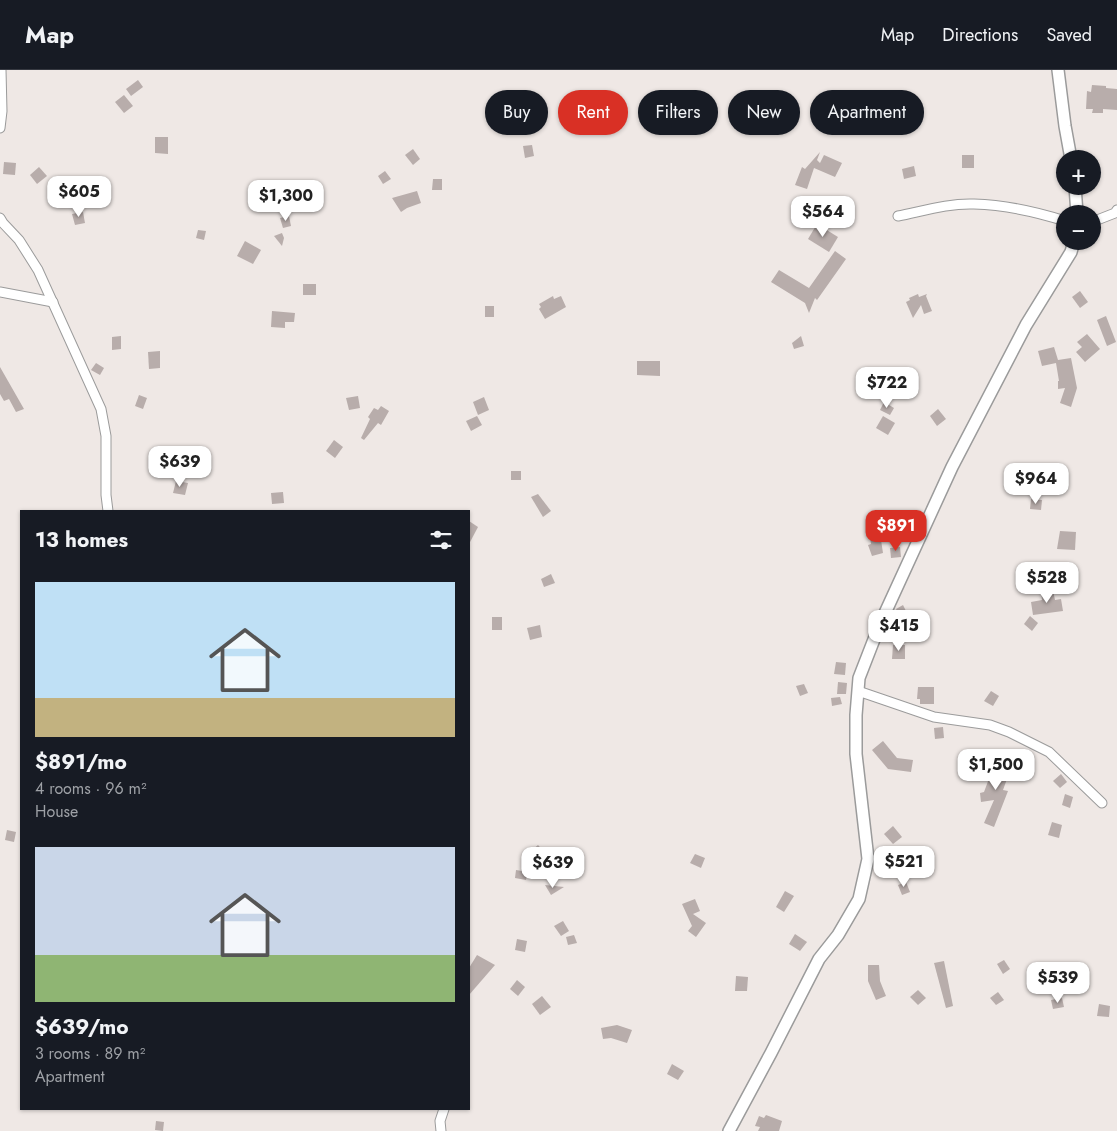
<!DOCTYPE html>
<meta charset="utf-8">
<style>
body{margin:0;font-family:Jost,sans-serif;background:#242831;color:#f1f3f6;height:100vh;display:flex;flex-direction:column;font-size:19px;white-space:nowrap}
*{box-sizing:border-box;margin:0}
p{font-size:16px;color:#9ea1a6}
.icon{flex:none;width:28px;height:28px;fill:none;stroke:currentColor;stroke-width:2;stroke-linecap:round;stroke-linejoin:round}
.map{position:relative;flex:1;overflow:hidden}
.details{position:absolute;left:20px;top:440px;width:450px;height:600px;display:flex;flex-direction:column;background:#171b24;border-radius:0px;box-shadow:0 1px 4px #0004}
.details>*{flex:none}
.guide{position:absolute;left:485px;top:20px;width:475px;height:45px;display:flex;gap:10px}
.buttons{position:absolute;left:1056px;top:80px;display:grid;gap:10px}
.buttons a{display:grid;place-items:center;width:45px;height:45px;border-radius:50%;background:#171b24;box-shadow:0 1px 4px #0004;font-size:25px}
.price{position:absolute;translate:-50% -42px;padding:0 11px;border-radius:10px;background:#fff;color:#222;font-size:16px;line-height:32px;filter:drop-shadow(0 1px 2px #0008)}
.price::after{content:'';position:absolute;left:50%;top:30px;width:15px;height:11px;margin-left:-8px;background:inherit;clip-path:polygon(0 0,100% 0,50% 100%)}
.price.active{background:#d93025;color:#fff}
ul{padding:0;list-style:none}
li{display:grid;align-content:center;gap:10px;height:265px;padding:0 15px}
li span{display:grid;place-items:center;height:155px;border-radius:0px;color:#555}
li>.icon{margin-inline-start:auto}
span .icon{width:90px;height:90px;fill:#fffc;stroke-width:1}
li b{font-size:21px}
h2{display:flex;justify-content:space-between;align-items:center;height:60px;padding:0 15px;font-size:21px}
.pill{padding:0 18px;border-radius:22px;background:#171b24;box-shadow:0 1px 4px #0004;font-size:18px;line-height:45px}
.pill.active{background:#d93025;color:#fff}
header{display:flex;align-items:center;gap:30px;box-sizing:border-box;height:70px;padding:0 25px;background:#171b24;border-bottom:1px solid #363941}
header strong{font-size:24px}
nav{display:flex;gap:28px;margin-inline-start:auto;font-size:18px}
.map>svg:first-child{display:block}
.building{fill:#b8adab}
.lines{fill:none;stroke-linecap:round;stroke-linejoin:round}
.minor-casing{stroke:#9b9b9b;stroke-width:11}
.tertiary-casing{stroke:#9b9b9b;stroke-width:14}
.minor{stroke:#fff;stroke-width:9}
.tertiary{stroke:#fff;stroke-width:11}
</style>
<header>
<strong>Map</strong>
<nav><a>Map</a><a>Directions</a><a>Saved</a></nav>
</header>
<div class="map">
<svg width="1117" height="1061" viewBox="0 0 1117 1061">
<rect width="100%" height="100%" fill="#efe8e5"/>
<!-- building -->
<g class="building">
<path d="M138,10L143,17L131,26L126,19Z"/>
<path d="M1092,15L1106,16V18L1117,19V40L1103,39V43H1092L1093,39H1086L1087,21L1091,22Z"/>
<path d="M124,25L133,36L124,43L115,32Z"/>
<path d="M594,27L604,34L598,42L589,36Z"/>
<path d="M155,67H168V84L155,83Z"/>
<path d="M532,75L534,86L525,88L523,76Z"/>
<path d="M413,79L420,89L413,95L405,85Z"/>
<path d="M820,82L817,90L820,93L824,85L842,93L835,107L814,98L807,119L795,115L802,97L805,99Z"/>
<rect x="962" y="85" width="12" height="13"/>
<path d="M4,92L16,93L15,105L3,104Z"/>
<path d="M914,96L916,106L904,109L902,99Z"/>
<path d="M39,97L47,106L37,114L30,105Z"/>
<path d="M385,101L391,109L383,114L378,106Z"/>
<path d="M433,109H442V120H432Z"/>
<path d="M269,113L277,125L267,132L259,120Z"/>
<path d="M417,121L421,133L407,138L401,142L392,128Z"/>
<path d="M83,142L85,153L75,155L72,144Z"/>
<path d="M289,146L291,156L283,158L280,148Z"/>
<path d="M817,154L838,167L829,182L808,169Z"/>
<path d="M198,160L206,161L204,170L196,168Z"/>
<path d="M282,163L284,168L282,176L274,166Z"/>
<path d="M245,171L261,180L253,194L237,186Z"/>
<path d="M835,181L846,189L817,230L815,228L809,243L805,233L771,212L779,200L809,218Z"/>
<rect x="303" y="214" width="13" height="11"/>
<path d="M1080,221L1088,232L1080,238L1072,227Z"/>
<path d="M918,224L919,227L927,224L926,226L932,241L924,244L921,235L913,248L906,232L910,230L909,228Z"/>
<path d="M553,226L554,229L561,226L566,237L545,249L539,239L541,237L539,234Z"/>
<rect x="485" y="236" width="9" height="11"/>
<path d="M272,241L295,243L294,252H285V258L271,257Z"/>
<path d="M1106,246L1116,272L1107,276L1097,250Z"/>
<path d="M1087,264L1100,279L1085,292L1076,282L1082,277L1077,272Z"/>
<path d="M121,266V279L112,280V267Z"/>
<path d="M801,266L804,276L794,279L792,273Z"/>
<path d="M1054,277L1058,290L1071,288L1077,318L1071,337L1060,333L1065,318L1058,319V311H1059L1056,293L1042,296L1038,281Z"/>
<path d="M160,281V298L149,299L148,282Z"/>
<path d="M637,291H660V306L637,305Z"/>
<path d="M96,293L104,298L100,305L91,300Z"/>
<path d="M0,297L24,339L16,342L9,329L4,331L0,324Z"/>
<path d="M139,325L147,328L143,339L135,336Z"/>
<path d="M358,326L360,338L349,340L346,328Z"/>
<path d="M484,327L489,340L478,345L473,332Z"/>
<path d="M884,332L894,338L890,345L880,340Z"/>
<path d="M381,336L389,341L381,355L378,353L364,370L361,368L370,349L368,347L374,338L378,340Z"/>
<path d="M938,339L946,349L937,356L930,346Z"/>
<path d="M477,346L482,355L471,361L466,351Z"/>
<path d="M883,346L895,353L888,365L876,358Z"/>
<path d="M334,370L343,377L335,388L326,381Z"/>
<rect x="511" y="401" width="10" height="9"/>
<path d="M176,411L188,413L185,425L173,423Z"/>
<path d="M283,422L284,433L272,434L271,423Z"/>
<path d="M538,424L551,441L543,447L531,427Z"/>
<path d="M1031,429L1042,430L1041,440L1030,439Z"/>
<path d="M469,451L478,457L469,474Z"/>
<path d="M879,457L883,483L872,486L868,475L871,474L869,459Z"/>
<path d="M1060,461L1076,462L1075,480L1057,479Z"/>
<path d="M900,477L901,487L891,488L890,478Z"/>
<path d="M551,504L555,513L544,517L541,509Z"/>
<path d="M1053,520L1055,530L1061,529L1063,541L1033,545L1031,532L1042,530L1041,521Z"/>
<path d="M903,535L912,553L909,563L898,560L901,549L896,539Z"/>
<path d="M1030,546L1038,553L1032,561L1024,554Z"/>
<rect x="492" y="547" width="10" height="13"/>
<path d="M540,555L542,567L530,570L527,558Z"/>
<path d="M893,575H905V589H892Z"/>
<path d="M836,592L846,593L845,605L834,604Z"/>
<path d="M838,612L847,613L846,624H837Z"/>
<path d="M804,614L808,623L800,626L796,616Z"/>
<path d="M918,617H934V634H920V629H917Z"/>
<path d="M991,621L999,626L993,636L984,631Z"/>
<path d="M840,627L842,634L832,636L831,628Z"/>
<path d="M943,657L944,668L935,669L934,658Z"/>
<path d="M883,671L897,688L913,690L911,702L888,699L872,680Z"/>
<path d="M996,690L1012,695L1003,720L1008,721L994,757L984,753L994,730L981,732L980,723L984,722Z"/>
<path d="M1061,704L1067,712L1060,718L1053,711Z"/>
<path d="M1065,724L1073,727L1070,738L1062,735Z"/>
<path d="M1052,752L1062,755L1059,768L1048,765Z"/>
<path d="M893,756L902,767L893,774L884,764Z"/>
<path d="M7,760L16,762L14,772L5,770Z"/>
<path d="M538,775L556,795L560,802L552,806L541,788L537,789L531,781Z"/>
<path d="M695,784L705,788L701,798L690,793Z"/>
<path d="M516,800L528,802L526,810L515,808Z"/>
<path d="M906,812L910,822L902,825L898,815Z"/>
<path d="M545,815L564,817L551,825Z"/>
<path d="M785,821L794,826L784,842L776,837Z"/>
<path d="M695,829L700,841L693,844L706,853L696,867L688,861L692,856L682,834Z"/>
<path d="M563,851L569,861L561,866L554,856Z"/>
<path d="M795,864L807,872L800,881L789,874Z"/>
<path d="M574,865L577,873L568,875L566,867Z"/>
<path d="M517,869L527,871L525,882L515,880Z"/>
<path d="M477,885L495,895L469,925V898Z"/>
<path d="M1004,890L1010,899L1003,904L997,894Z"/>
<path d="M944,891L953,936L946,938L934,893Z"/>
<path d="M868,895H879L880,911L886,926L876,930L868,911Z"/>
<path d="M736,906L748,907L747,921H735Z"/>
<path d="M517,910L525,917L518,926L510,919Z"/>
<path d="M918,920L926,928L918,935L910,927Z"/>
<path d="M998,922L1004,930L996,935L990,928Z"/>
<path d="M542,926L551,937L540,945L532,934Z"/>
<path d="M1062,928L1064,937L1053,939L1051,930Z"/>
<path d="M1099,934L1110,936L1109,947L1097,946Z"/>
<path d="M617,955L632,960L627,973L611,968L603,969L601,958Z"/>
<path d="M672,994L684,1001L678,1010L667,1004Z"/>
<path d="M766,1045L782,1051L779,1061H758L760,1057L755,1056L759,1046L764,1048Z"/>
<path d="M156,1051L164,1052L163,1061L155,1060Z"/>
</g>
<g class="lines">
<!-- minor casing -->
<g class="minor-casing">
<g id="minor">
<path d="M0,58L2,41L1,0"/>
<path d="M898,146C923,141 949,133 974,134C1004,135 1037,142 1065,151"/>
<path d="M0,148L3,153L19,170L38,200L101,339L106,366V425L108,441"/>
<path d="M1092,152L1115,143L1117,140"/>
<path d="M0,222L53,232"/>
<path d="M858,621L934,647L990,655L1009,662L1049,682L1102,733"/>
<path d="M441,1061L440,1051L444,1039"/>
</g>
</g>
<!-- tertiary casing -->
<g class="tertiary-casing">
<g id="tertiary">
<path d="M1058,0L1065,56L1071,89"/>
<path d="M1075,116L1077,144"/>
<path d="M729,1061L771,983L819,889L838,865L859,829L868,789L856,684V645L859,608L880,554L952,397L1026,255L1071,182L1074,171"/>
</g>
</g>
<!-- minor -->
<use href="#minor" class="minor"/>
<!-- tertiary -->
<use href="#tertiary" class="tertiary"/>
</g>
</svg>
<div class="buttons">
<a>+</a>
<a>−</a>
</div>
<b class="price" style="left:79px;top:148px">$605</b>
<b class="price" style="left:286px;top:152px">$1,300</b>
<b class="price" style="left:823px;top:168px">$564</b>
<b class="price" style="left:887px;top:339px">$722</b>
<b class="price" style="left:180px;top:418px">$639</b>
<b class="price" style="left:1036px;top:435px">$964</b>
<b class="price active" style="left:896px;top:482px">$891</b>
<b class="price" style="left:1047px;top:534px">$528</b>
<b class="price" style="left:899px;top:582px">$415</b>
<b class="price" style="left:996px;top:721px">$1,500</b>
<b class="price" style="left:904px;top:818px">$521</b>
<b class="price" style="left:553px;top:819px">$639</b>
<b class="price" style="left:1058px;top:934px">$539</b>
<div class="guide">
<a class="pill">Buy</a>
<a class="pill active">Rent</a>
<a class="pill">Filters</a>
<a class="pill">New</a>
<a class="pill">Apartment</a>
</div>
<section class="details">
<h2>13 homes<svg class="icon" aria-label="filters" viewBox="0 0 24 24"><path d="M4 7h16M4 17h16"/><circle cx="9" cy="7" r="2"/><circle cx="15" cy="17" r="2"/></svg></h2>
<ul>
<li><span style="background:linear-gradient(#bfe0f5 75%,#c2b280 0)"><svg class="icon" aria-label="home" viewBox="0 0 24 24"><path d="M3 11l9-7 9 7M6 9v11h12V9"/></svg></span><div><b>$891/mo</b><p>4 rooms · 96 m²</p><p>House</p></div></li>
<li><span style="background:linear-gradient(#c9d6e8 70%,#8fb573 0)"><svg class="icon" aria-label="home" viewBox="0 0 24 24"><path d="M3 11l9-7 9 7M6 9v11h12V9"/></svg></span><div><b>$639/mo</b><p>3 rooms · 89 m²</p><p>Apartment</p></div></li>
</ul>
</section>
</div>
